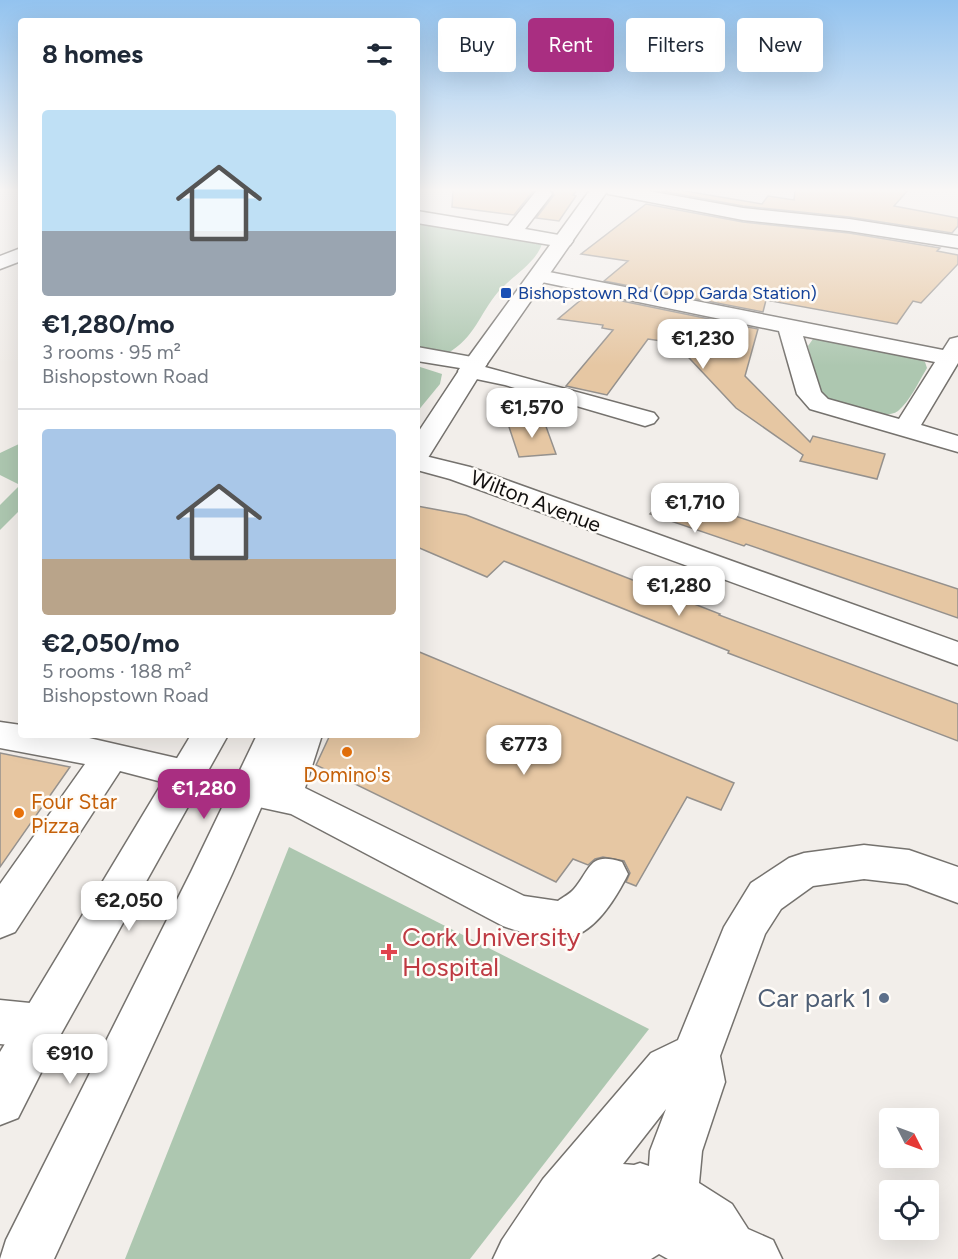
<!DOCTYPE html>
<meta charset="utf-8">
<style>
body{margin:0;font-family:Figtree,sans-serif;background:#f6f6f7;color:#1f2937;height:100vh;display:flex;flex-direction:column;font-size:22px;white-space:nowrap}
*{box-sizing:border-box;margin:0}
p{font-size:20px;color:#747a83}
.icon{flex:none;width:33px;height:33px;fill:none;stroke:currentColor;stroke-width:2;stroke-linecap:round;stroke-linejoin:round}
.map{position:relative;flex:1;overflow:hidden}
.drawer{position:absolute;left:18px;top:18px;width:402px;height:720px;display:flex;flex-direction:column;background:#fff;border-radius:6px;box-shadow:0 6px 24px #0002}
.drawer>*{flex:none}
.top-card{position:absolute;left:438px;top:18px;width:429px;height:54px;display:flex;gap:12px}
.needle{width:39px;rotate:132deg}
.fabs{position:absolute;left:879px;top:1108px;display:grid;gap:12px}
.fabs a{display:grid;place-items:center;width:60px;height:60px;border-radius:6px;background:#fff;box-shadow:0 6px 24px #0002;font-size:30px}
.price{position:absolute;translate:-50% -51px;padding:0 14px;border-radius:12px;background:#fff;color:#222;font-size:20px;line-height:39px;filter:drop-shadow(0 2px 3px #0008)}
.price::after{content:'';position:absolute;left:50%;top:36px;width:18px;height:14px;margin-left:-9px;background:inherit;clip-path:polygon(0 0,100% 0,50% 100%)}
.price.current{background:#a92e81;color:#fff}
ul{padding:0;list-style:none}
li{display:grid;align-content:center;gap:12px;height:318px;padding:0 24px}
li+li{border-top:2px solid #e0e1e3}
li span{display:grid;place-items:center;height:186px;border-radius:6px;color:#555}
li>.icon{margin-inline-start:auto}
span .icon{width:108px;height:108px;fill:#fffc;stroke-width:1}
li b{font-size:26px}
h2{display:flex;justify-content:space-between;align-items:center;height:72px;padding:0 24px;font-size:26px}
.chip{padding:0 21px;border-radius:6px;background:#fff;box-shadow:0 6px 24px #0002;font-size:21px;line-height:54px}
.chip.current{background:#a92e81;color:#fff}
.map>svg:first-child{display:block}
.green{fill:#adc7b0}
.building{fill:#e6c7a3;stroke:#95918d;stroke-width:1.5}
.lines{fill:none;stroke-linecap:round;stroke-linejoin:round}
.minor-casing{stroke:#75726e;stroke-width:3}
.major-casing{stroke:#75726e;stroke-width:3}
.minor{fill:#fff;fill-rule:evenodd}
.major{fill:#fff;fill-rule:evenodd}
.transit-dot{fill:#1a4fb4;stroke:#fffcf8;stroke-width:2}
.food-dot{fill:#e8710a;stroke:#fffcf8;stroke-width:2}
.health-dot{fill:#e0444e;stroke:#fffcf8;stroke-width:2}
.service-dot{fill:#5c6f8a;stroke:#fffcf8;stroke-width:2}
.labels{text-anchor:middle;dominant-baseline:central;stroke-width:5;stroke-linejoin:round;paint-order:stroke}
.far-transit-label{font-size:18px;fill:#164399;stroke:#fffcf8;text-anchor:start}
.street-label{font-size:21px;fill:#110f0e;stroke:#fffcf8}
.food-label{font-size:21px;fill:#c56008;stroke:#fffcf8}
.near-health-label{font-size:26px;fill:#be3a42;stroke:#fffcf8;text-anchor:start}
.near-service-label{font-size:26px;fill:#4e5e75;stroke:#fffcf8;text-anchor:end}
</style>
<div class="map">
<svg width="958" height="1259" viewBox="0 0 958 1259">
<rect width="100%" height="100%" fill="#f2eeea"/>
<!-- green -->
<g class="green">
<path d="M417,222L542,244C535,264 512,276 498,292C479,315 475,337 448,353L417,349Z"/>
<path d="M813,339H830L913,356L925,362L927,368C919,381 910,401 898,411C883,422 829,406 820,391C813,379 812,360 808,346Z"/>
<path d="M417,366L442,374L440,384L417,412Z"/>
<path d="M21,443V509L0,530V505L20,485L0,475V453Z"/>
<path d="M289,847L649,1029L470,1259H125Z"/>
</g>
<!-- building -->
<g class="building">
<path d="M453,190H534L514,215L452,207Z"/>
<path d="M552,190H577L573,195L576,196L559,221L536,218L554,195Z"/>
<path d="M679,190L762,204L768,196L794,200L795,190H908L894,206L958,218V226L952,233L849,217L743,206L661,191Z"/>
<path d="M646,204L743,222L849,233L940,248L937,251L958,255V264L921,303L913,301L897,324L766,300L763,312L604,281L628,261L581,254Z"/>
<path d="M588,294L758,329L745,376L810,442L813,436L885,454L877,479L800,461L803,455L736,408L675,343L648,339L607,395L566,386L613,330L602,328L603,325L558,319Z"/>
<path d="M544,421L556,454L519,457L508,424Z"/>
<path d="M668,494L958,589V618L746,544L744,546L650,514Z"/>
<path d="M417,506L466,515L720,614L719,615L958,704V741L728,653L729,651L504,561L487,577L417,547Z"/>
<path d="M417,651L734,783L721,810L687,797L636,886L626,882L630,873L624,861L603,857L595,859L588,865L573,859L556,882L316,765L330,735H417Z"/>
<path d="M0,753L70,767L0,867Z"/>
</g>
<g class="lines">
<!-- minor casing -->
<g class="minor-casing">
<g id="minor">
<path d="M537,190H549L552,194L525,229L570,237L573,241L570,245L563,247L417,223V211L508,226Z"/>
<path d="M605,190H643L743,208L849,219L958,236V248L849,231L743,220L614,195L608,194Z"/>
<path d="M21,248V261L0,269V256Z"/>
<path d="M539,270L943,350L950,339L958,337V363L921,425L958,436V452L810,409L797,394L779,331L532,280L529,276L532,272ZM803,336L935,362L899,419L828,399L821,392Z"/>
<path d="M417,347L483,359L487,364L485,367L654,413L658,418L654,423L645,426L505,385L462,376L458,371L460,368L417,361Z"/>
<path d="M417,454L470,467L958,642V665L450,479L417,470Z"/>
<path d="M0,722L21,725V735H76L185,760L198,764L204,774L198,784L185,788L120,771L15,932L0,938V884L85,764L0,748Z"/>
<path d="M286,735H322L305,788L524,896L558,901C563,897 570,894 574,889C591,869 589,851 622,862L628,874C616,898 593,937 563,938C544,939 520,932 503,926L291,814L235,802L230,791L235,780L249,776L270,780Z"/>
<path d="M864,845L909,850L958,867V903L907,884L864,879L813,886L781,909L765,934L720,1056L725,1082L702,1151L699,1183L732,1204L748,1229L773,1240L782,1259H668L659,1254L651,1259H493L502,1240L543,1179L651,1053L678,1040L724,927L751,883L789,858L804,853ZM666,1109L650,1151L649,1166L640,1163L634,1165L623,1164Z"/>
<path d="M0,1000L40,1004L57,1011L63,1026L57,1041L40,1048L0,1044Z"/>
</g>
</g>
<!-- major casing -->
<g class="major-casing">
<g id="major">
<path d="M590,190H608L482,371L426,461L417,463V434L462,366Z"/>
<path d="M191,735H228L57,1041L18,1118L0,1125V1052Z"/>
<path d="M257,735H293L232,874L54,1259H0L6,1240L191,872Z"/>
</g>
</g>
<!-- minor -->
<use href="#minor" class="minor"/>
<!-- major -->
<use href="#major" class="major"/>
</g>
<!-- sky -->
<linearGradient id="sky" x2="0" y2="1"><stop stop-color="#93c3ef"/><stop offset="0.52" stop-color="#f9f7f6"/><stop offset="1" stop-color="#f9f7f6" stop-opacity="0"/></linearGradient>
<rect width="958" height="366" fill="url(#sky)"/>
<!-- markers -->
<rect class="transit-dot" x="500" y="287" width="12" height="12" rx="3"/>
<g class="food-dot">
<circle cx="347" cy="752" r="6"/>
<circle cx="19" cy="813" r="6"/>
</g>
<path class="health-dot" d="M386 943h6v6h6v6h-6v6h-6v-6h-6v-6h6z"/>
<circle class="service-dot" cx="884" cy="998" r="6"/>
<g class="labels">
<!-- far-transit labels -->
<g class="far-transit-label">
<text x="518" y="293">Bishopstown Rd (Opp Garda Station)</text>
</g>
<!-- street labels -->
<g class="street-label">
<text transform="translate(536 501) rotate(21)">Wilton Avenue</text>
</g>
<!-- food labels -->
<g class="food-label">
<text x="347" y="774">Domino's</text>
<text x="31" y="801" text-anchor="start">Four Star<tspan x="31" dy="24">Pizza</tspan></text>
</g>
<!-- near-health labels -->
<g class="near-health-label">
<text x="402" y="937">Cork University<tspan x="402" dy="30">Hospital</tspan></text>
</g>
<!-- near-service labels -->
<g class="near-service-label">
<text x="872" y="998">Car park 1</text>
</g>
</g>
</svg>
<div class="fabs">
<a><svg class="needle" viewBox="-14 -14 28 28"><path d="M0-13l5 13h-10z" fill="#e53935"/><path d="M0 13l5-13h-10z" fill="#747a83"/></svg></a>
<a><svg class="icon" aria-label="locate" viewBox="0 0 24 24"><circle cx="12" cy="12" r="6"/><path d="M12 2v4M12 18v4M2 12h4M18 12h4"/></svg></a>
</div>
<b class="price" style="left:703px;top:370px">€1,230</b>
<b class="price" style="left:532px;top:439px">€1,570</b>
<b class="price" style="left:695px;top:534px">€1,710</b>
<b class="price" style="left:679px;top:617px">€1,280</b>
<b class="price" style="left:524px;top:776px">€773</b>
<b class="price current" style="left:204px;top:820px">€1,280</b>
<b class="price" style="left:129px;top:932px">€2,050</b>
<b class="price" style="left:70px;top:1085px">€910</b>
<div class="top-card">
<a class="chip">Buy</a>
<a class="chip current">Rent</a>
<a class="chip">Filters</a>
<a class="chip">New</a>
</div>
<section class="drawer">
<h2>8 homes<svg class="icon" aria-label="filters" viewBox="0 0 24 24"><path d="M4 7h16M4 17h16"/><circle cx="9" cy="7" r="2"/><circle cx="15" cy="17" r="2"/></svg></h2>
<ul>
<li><span style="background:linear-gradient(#bfe0f5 65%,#9aa5b1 0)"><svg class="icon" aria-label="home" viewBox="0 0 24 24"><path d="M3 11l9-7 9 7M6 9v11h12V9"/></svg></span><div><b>€1,280/mo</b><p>3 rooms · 95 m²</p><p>Bishopstown Road</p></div></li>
<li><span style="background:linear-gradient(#a9c7e8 70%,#b9a48a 0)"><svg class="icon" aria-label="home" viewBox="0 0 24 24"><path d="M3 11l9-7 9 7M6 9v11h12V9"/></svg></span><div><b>€2,050/mo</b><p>5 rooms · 188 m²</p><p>Bishopstown Road</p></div></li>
</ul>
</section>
</div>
